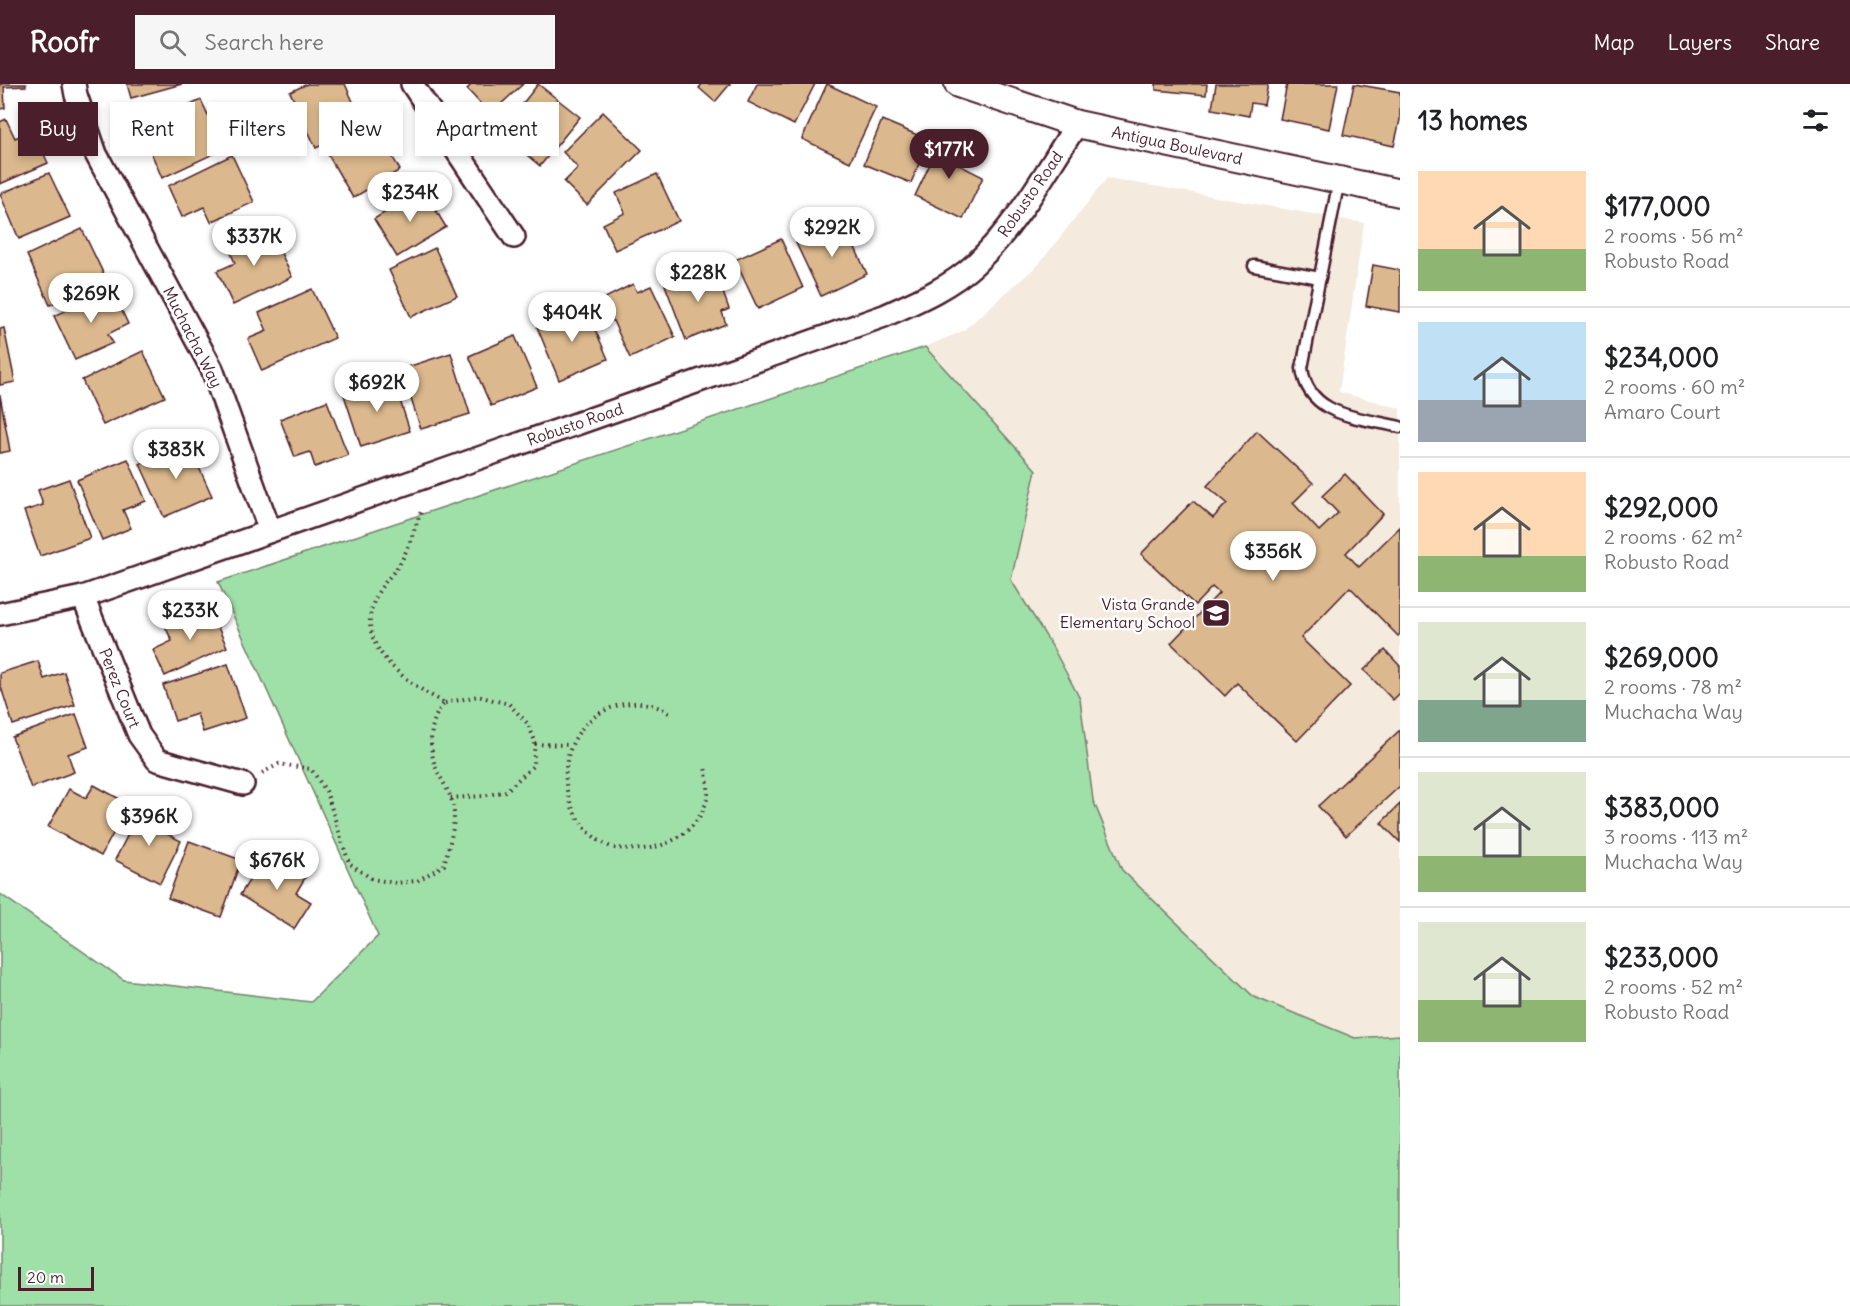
<!DOCTYPE html>
<meta charset="utf-8">
<style>
body{margin:0;font-family:Delius,sans-serif;background:#f6f6f6;color:#202124;height:100vh;display:flex;flex-direction:column;font-size:22px;white-space:nowrap}
*{box-sizing:border-box;margin:0}
p{font-size:20px;color:#757577}
.icon{flex:none;width:33px;height:33px;fill:none;stroke:currentColor;stroke-width:2;stroke-linecap:round;stroke-linejoin:round}
.map{position:relative;flex:1;overflow:hidden}
.side{display:flex;flex-direction:column;background:#fff;width:450px}
.side>*{flex:none}
.top-card{position:absolute;left:18px;top:18px;width:570px;height:54px;display:flex;gap:12px}
.scale{position:absolute;left:18px;bottom:15px;width:76px;box-sizing:border-box;padding-left:6px;border:3px solid #4a1f2b;border-top:0;font-size:16px;line-height:21px;white-space:nowrap;color:#4a1f2b;-webkit-text-stroke:4px #fff;paint-order:stroke}
.price{position:absolute;translate:-50% -51px;padding:0 14px;border-radius:21px;background:#fff;color:#222;font-size:20px;line-height:39px;filter:drop-shadow(0 2px 3px #0008)}
.price::after{content:'';position:absolute;left:50%;top:36px;width:18px;height:14px;margin-left:-9px;background:inherit;clip-path:polygon(0 0,100% 0,50% 100%)}
.price.current{background:#4a1f2b;color:#fff}
ul{padding:0;list-style:none}
li{display:flex;align-items:center;gap:18px;height:150px;padding:0 18px}
li+li{border-top:2px solid #e0e0e0}
li span{display:grid;place-items:center;flex:none;width:168px;height:120px;border-radius:0px;color:#555}
li>.icon{margin-inline-start:auto}
span .icon{width:72px;height:72px;fill:#fffc;stroke-width:1}
li b{font-size:26px}
h2{display:flex;justify-content:space-between;align-items:center;height:72px;padding:0 18px;font-size:26px}
.pill{padding:0 21px;border-radius:0px;background:#fff;box-shadow:0 3px 9px #0003;font-size:21px;line-height:54px}
.pill.current{background:#4a1f2b;color:#fff}
header{display:flex;align-items:center;gap:36px;box-sizing:border-box;height:84px;padding:0 30px;background:#4a1f2b;color:#fff}
header strong{font-size:28px}
nav{display:flex;gap:33px;margin-inline-start:auto;font-size:21px}
.search{width:420px;height:54px;background:#f6f6f6;display:flex;align-items:center;gap:15px;box-sizing:border-box;padding:0 21px;border-radius:0px;color:#757577;font-size:22px}
main{display:flex;flex:1;min-height:0}
.map>svg:first-child{display:block}
.built{fill:#f4eadd}
.green{fill:#9fe0a9;stroke:#74806a;stroke-width:1.5}
.building{fill:#dbb88d;stroke:#4a1f2b;stroke-width:1.5}
.lines{fill:none;stroke-linecap:round;stroke-linejoin:round}
.service-casing{stroke:#4a1f2b;stroke-width:15}
.minor-casing{stroke:#4a1f2b;stroke-width:26}
.tertiary-casing{stroke:#4a1f2b;stroke-width:30}
.path{stroke:#4a1f2b;stroke-width:4;stroke-dasharray:1.5 4.5;stroke-linecap:butt}
.service{stroke:#fff;stroke-width:10}
.minor{stroke:#fff;stroke-width:21}
.tertiary{stroke:#fff;stroke-width:26}
.labels{text-anchor:middle;dominant-baseline:central;stroke-width:5;stroke-linejoin:round;paint-order:stroke}
.street-label{font-size:16px;fill:#4a1f2b;stroke:#fff}
.poi-label{font-size:16px;fill:#4a1f2b;stroke:#fff;text-anchor:end}
</style>
<header>
<strong>Roofr</strong>
<div class="search"><svg class="icon" aria-label="search" viewBox="0 0 24 24"><circle cx="10" cy="10" r="6"/><path d="M15 15l6 6"/></svg>Search here</div>
<nav><a>Map</a><a>Layers</a><a>Share</a></nav>
</header>
<main>
<div class="map">
<svg width="1400" height="1222" viewBox="0 0 1400 1222">
<rect width="100%" height="100%" fill="#fff"/>
<filter id="ink" filterUnits="userSpaceOnUse"><feTurbulence type="fractalNoise" baseFrequency=".0167" numOctaves="2"/><feDisplacementMap in="SourceGraphic" scale="12" xChannelSelector="R" yChannelSelector="G"/><feConvolveMatrix kernelMatrix="1 2 1 2 8 2 1 2 1" color-interpolation-filters="sRGB"/></filter>
<g filter="url(#ink)">
<!-- built -->
<path class="built" d="M1107,94L1364,139L1339,308L1400,324V951L1355,954L1254,913L1122,786L1093,716L1080,615L1052,562L1011,496L1036,386L925,263L963,247L1039,180Z"/>
<!-- green -->
<path class="green" d="M925,263L1036,386L1011,496L1052,562L1080,615L1093,716L1122,786L1254,913L1355,954L1400,951V1222H0V810L124,896L311,918L378,852L218,498Z"/>
<!-- building -->
<g class="building">
<path d="M0,0H26V2L4,3L5,24L0,25Z"/>
<path d="M127,0H182L131,14Z"/>
<path d="M307,0H345L364,42L316,64L290,8Z"/>
<path d="M472,0H523L490,30L467,5Z"/>
<path d="M538,0L580,33L540,82L510,57L524,41L513,32Z"/>
<path d="M702,0H730L715,18L699,4Z"/>
<path d="M757,0H815L794,41L748,18Z"/>
<path d="M827,0L876,23L850,78L802,55Z"/>
<path d="M1156,0H1207L1206,11L1156,6Z"/>
<path d="M1216,0H1268L1264,21L1251,19L1249,32L1212,25Z"/>
<path d="M1287,0H1338L1329,45L1280,35Z"/>
<path d="M1354,0L1400,8V36L1394,62L1343,51Z"/>
<path d="M201,16L224,65L162,94L150,66L166,58L156,37Z"/>
<path d="M603,28L642,66L587,121L564,98L578,84L563,68Z"/>
<path d="M6,35L15,54L33,46L48,79L0,100V38Z"/>
<path d="M882,36L929,56L911,99L864,80Z"/>
<path d="M375,42L400,86L353,114L327,69Z"/>
<path d="M943,52L967,64L959,81L983,93L963,135L915,112Z"/>
<path d="M232,71L254,118L211,138L204,123L182,133L168,102Z"/>
<path d="M49,89L70,133L19,155L0,110Z"/>
<path d="M657,90L679,137L615,166L603,140L625,129L616,109Z"/>
<path d="M423,105L446,143L397,173L374,135Z"/>
<path d="M843,137L867,190L821,212L796,159Z"/>
<path d="M269,143L292,193L233,221L217,187L235,179L228,162Z"/>
<path d="M82,145L106,195L50,221L27,171Z"/>
<path d="M781,155L803,204L758,225L735,176Z"/>
<path d="M435,164L457,212L411,233L389,186Z"/>
<path d="M1373,181L1400,186V228L1366,222Z"/>
<path d="M714,183L729,225L722,228L726,240L686,256L665,201Z"/>
<path d="M633,200L637,208L651,202L675,253L630,274L603,215Z"/>
<path d="M312,205L335,254L262,287L248,255L267,247L259,229Z"/>
<path d="M112,206L128,240L108,250L113,259L75,276L54,232Z"/>
<path d="M585,222L608,275L559,296L537,243Z"/>
<path d="M4,244L15,298L0,301V245Z"/>
<path d="M515,252L537,303L491,322L469,272Z"/>
<path d="M143,267L165,313L103,341L82,296Z"/>
<path d="M451,269L470,330L421,345L401,285Z"/>
<path d="M393,295L410,347L361,363L344,311Z"/>
<path d="M0,311L10,367L0,369Z"/>
<path d="M327,317L348,371L315,383L310,368L295,373L280,335Z"/>
<path d="M1257,347L1313,399L1293,419L1319,447L1338,429L1322,412L1345,390L1383,430L1346,469L1359,483L1400,443V550L1398,552L1350,503L1301,554L1350,602L1297,657L1237,599L1225,612L1171,559L1219,509L1212,503L1195,521L1141,470L1193,417L1213,434L1227,419L1207,402Z"/>
<path d="M188,359L212,412L164,433L140,380Z"/>
<path d="M128,375L146,417L123,426L131,444L102,456L77,396Z"/>
<path d="M69,395L90,454L40,472L24,427L43,421L38,406Z"/>
<path d="M208,522L227,563L165,592L153,566L172,557L165,542Z"/>
<path d="M1385,566L1400,582V609L1393,616L1364,586Z"/>
<path d="M38,577L44,595L64,588L75,621L13,641L0,600V589Z"/>
<path d="M228,580L246,634L203,648L197,630L175,637L163,601Z"/>
<path d="M76,630L88,663L68,670L74,688L31,704L12,653Z"/>
<path d="M1400,646V702L1346,752L1318,722Z"/>
<path d="M94,701L129,720L101,772L48,743L69,705L86,714Z"/>
<path d="M1400,720V758L1381,739Z"/>
<path d="M141,725L169,739L165,749L181,757L160,799L115,776Z"/>
<path d="M189,757L241,776L221,833L168,814Z"/>
<path d="M267,768L306,792L296,809L311,818L294,845L240,811Z"/>
</g>
<g class="lines">
<!-- service casing -->
<g class="service-casing">
<g id="service">
<path d="M1339,96L1302,284C1308,333 1360,333 1400,343"/>
<path d="M1254,182L1320,194"/>
</g>
</g>
<!-- minor casing -->
<g class="minor-casing">
<g id="minor">
<path d="M74,0L76,11L96,70L212,285L270,447"/>
<path d="M412,0L514,153"/>
<path d="M83,513L139,651L157,676L243,700"/>
<path d="M0,530L83,513L884,232C915,218 949,204 975,180C1018,140 1045,88 1077,40"/>
</g>
</g>
<!-- tertiary casing -->
<g class="tertiary-casing">
<path id="tertiary" d="M958,0L1077,40L1400,109"/>
</g>
<!-- path -->
<g class="path">
<path d="M445,619L478,612L509,620L528,640L535,657L533,682L506,707L483,712L450,714"/>
<path d="M669,629C648,615 623,616 600,629C580,641 568,661 566,685C563,716 580,750 611,763C616,765 624,764 629,765C664,768 702,747 708,710C709,702 706,691 705,683"/>
<path d="M535,660L571,661"/>
<path d="M262,689L279,680L311,685L326,707L349,779L372,795L395,799L417,797L444,781C448,763 457,740 453,722C451,709 441,696 436,684C428,664 429,634 445,619C408,600 353,563 375,515C380,502 391,492 399,481C409,464 415,443 422,425"/>
</g>
<!-- service -->
<use href="#service" class="service"/>
<!-- minor -->
<use href="#minor" class="minor"/>
<!-- tertiary -->
<use href="#tertiary" class="tertiary"/>
</g>
</g>
<!-- icons -->
<defs>
<g id="school-square" transform="scale(1.5)"><rect x="-9" y="-9" width="18" height="18" rx="4" fill="#4a1f2b" stroke="#fff"/><path d="M0-5L7-2L0 1L-7-2ZM-4 1L0 2.5L4 1V4Q0 6-4 4Z" fill="#fff"/></g>
</defs>
<g fill-rule="evenodd">
<use href="#school-square" x="1216" y="529"/>
</g>
<g class="labels">
<!-- street labels -->
<g class="street-label">
<text transform="translate(1177 61) rotate(12)">Antigua Boulevard</text>
<text transform="translate(1030 110) rotate(-55)">Robusto Road</text>
<text transform="translate(193 253) rotate(63)">Muchacha Way</text>
<text transform="translate(575 340) rotate(-19)">Robusto Road</text>
<text transform="translate(120 604) rotate(68)">Perez Court</text>
</g>
<!-- poi labels -->
<g class="poi-label">
<text x="1195" y="520">Vista Grande<tspan x="1195" dy="18">Elementary School</tspan></text>
</g>
</g>
</svg>
<div class="scale">20 m</div>
<b class="price current" style="left:949px;top:96px">$177K</b>
<b class="price" style="left:410px;top:139px">$234K</b>
<b class="price" style="left:832px;top:174px">$292K</b>
<b class="price" style="left:254px;top:183px">$337K</b>
<b class="price" style="left:698px;top:219px">$228K</b>
<b class="price" style="left:91px;top:240px">$269K</b>
<b class="price" style="left:572px;top:259px">$404K</b>
<b class="price" style="left:377px;top:329px">$692K</b>
<b class="price" style="left:176px;top:396px">$383K</b>
<b class="price" style="left:1273px;top:498px">$356K</b>
<b class="price" style="left:190px;top:557px">$233K</b>
<b class="price" style="left:149px;top:763px">$396K</b>
<b class="price" style="left:277px;top:807px">$676K</b>
<div class="top-card">
<a class="pill current">Buy</a>
<a class="pill">Rent</a>
<a class="pill">Filters</a>
<a class="pill">New</a>
<a class="pill">Apartment</a>
</div>
</div>
<section class="side">
<h2>13 homes<svg class="icon" aria-label="filters" viewBox="0 0 24 24"><path d="M4 7h16M4 17h16"/><circle cx="9" cy="7" r="2"/><circle cx="15" cy="17" r="2"/></svg></h2>
<ul>
<li><span style="background:linear-gradient(#ffd9b3 65%,#8fb573 0)"><svg class="icon" aria-label="home" viewBox="0 0 24 24"><path d="M3 11l9-7 9 7M6 9v11h12V9"/></svg></span><div><b>$177,000</b><p>2 rooms · 56 m²</p><p>Robusto Road</p></div></li>
<li><span style="background:linear-gradient(#bfe0f5 65%,#9aa5b1 0)"><svg class="icon" aria-label="home" viewBox="0 0 24 24"><path d="M3 11l9-7 9 7M6 9v11h12V9"/></svg></span><div><b>$234,000</b><p>2 rooms · 60 m²</p><p>Amaro Court</p></div></li>
<li><span style="background:linear-gradient(#ffd9b3 70%,#8fb573 0)"><svg class="icon" aria-label="home" viewBox="0 0 24 24"><path d="M3 11l9-7 9 7M6 9v11h12V9"/></svg></span><div><b>$292,000</b><p>2 rooms · 62 m²</p><p>Robusto Road</p></div></li>
<li><span style="background:linear-gradient(#dfe7d0 65%,#7fa58c 0)"><svg class="icon" aria-label="home" viewBox="0 0 24 24"><path d="M3 11l9-7 9 7M6 9v11h12V9"/></svg></span><div><b>$269,000</b><p>2 rooms · 78 m²</p><p>Muchacha Way</p></div></li>
<li><span style="background:linear-gradient(#dfe7d0 70%,#8fb573 0)"><svg class="icon" aria-label="home" viewBox="0 0 24 24"><path d="M3 11l9-7 9 7M6 9v11h12V9"/></svg></span><div><b>$383,000</b><p>3 rooms · 113 m²</p><p>Muchacha Way</p></div></li>
<li><span style="background:linear-gradient(#dfe7d0 65%,#8fb573 0)"><svg class="icon" aria-label="home" viewBox="0 0 24 24"><path d="M3 11l9-7 9 7M6 9v11h12V9"/></svg></span><div><b>$233,000</b><p>2 rooms · 52 m²</p><p>Robusto Road</p></div></li>
</ul>
</section>
</main>
